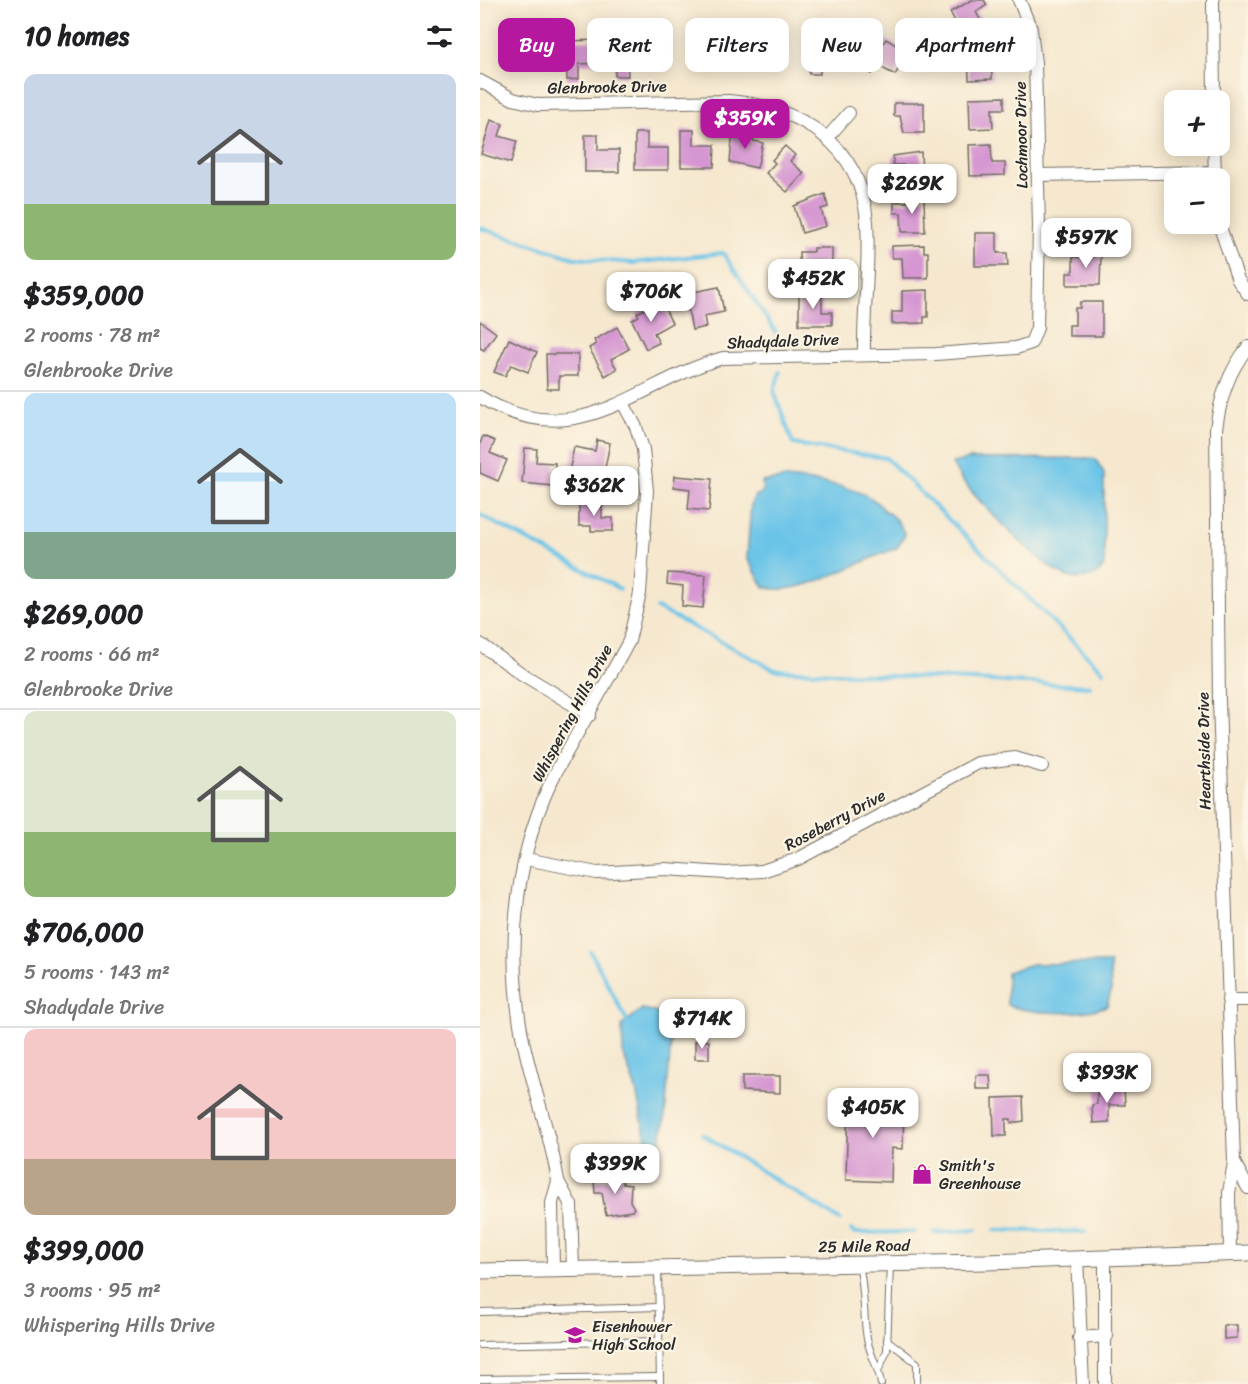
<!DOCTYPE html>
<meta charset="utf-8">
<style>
body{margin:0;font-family:Sriracha,sans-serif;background:#f6f6f6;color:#202124;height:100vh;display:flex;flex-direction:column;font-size:22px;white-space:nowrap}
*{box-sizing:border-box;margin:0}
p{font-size:20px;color:#757577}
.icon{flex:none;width:33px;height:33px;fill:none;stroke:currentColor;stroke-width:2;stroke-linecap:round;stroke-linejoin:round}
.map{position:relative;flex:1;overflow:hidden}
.side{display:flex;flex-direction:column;background:#fff;width:480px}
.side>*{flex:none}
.banner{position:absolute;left:18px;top:18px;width:570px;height:54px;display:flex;gap:12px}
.fabs{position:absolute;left:684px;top:90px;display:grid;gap:12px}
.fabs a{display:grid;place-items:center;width:66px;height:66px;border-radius:12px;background:#fff;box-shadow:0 3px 15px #0003;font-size:30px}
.price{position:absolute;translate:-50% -51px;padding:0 14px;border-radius:12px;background:#fff;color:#222;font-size:20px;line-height:39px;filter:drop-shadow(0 2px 3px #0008)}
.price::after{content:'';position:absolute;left:50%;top:36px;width:18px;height:14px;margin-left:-9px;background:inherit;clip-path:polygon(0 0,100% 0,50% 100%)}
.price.current{background:#b5179e;color:#fff}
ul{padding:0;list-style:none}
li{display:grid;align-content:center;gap:12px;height:318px;padding:0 24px}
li+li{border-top:2px solid #e0e0e0}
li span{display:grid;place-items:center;height:186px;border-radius:12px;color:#555}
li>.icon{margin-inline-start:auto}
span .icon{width:108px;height:108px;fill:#fffc;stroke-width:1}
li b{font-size:26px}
h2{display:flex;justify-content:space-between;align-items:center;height:72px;padding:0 24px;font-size:26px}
.pill{padding:0 21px;border-radius:12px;background:#fff;box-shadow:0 3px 15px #0003;font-size:21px;line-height:54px}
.pill.current{background:#b5179e;color:#fff}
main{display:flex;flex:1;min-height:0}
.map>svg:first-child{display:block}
.water{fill:#6ac4e8;stroke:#4a788a;stroke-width:1.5}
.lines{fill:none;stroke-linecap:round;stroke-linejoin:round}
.stream{stroke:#6ac4e8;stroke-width:4}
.building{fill:#d596d1}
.service-casing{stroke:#726d64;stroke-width:8}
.minor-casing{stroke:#726d64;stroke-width:14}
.tertiary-casing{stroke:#726d64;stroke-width:17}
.service{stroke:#fff;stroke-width:6}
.minor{stroke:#fff;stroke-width:12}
.tertiary{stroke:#fff;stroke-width:15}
.labels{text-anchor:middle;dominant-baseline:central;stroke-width:4.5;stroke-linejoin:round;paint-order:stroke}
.street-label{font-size:16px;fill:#2b2b2b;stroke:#fcf5e5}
.poi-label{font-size:16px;fill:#2b2b2b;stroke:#fcf5e5;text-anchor:start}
</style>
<main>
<section class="side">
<h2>10 homes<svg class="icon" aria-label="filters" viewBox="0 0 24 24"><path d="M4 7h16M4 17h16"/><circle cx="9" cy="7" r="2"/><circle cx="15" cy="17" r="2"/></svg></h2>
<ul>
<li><span style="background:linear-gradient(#c9d6e8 70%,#8fb573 0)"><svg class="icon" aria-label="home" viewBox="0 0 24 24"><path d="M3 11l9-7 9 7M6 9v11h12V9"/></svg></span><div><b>$359,000</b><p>2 rooms · 78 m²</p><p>Glenbrooke Drive</p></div></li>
<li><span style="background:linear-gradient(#bfe0f5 75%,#7fa58c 0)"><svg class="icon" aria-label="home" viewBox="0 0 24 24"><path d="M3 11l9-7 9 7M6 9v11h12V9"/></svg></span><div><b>$269,000</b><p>2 rooms · 66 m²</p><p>Glenbrooke Drive</p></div></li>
<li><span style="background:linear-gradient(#dfe7d0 65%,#8fb573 0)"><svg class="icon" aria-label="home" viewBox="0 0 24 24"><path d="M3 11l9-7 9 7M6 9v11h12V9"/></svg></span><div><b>$706,000</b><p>5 rooms · 143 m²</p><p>Shadydale Drive</p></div></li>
<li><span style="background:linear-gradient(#f6c9c9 70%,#b9a48a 0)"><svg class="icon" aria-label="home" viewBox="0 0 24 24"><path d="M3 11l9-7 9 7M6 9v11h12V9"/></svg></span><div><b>$399,000</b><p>3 rooms · 95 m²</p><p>Whispering Hills Drive</p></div></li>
</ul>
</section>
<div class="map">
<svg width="768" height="1384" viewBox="0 0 768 1384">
<rect width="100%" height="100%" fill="#fcf5e5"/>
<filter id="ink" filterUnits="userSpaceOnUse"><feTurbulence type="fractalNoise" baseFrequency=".0167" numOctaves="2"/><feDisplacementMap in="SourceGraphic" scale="12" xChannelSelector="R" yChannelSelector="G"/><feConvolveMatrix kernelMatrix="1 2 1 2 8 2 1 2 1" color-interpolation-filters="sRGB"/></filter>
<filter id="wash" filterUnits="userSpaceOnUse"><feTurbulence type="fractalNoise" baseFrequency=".008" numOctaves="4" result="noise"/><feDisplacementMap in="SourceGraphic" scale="24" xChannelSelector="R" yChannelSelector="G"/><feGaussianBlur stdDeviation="1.35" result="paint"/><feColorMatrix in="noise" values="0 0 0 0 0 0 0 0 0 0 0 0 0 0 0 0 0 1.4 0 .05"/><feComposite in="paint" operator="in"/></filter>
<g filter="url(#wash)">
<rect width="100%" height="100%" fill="#f6e8cf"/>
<!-- water -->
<g class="water">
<path d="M611,458L616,460L624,473V565C617,580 596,581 583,575C560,565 480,486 472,463L490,459Z"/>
<path d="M307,478C332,481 390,486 403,510C414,515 420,523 425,535L417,548C382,559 319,599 284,587L267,558L271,504L274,497L283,492L282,482Z"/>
<path d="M630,963L631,991L627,1006C602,1016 551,1014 527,1005V972L552,964Z"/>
<path d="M162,1009C174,1010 187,1017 192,1028L185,1118L176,1165L171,1164L156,1090L143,1053L142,1025Z"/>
</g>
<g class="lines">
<!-- stream -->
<g class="stream">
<path d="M0,228L94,258L153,263L243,253L297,334"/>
<path d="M300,372L294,391L313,444L406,458L623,671"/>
<path d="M0,515L140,589"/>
<path d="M177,608L295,670L610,686"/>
<path d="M111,952L148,1023"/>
<path d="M222,1134L360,1220"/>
<path d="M371,1230L374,1233L434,1232"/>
<path d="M515,1230L605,1232"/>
<path d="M454,1233L496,1230"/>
</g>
</g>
<g id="blocks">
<!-- building -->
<g class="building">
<path d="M492,0H504L507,5L496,12L505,28L485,39L470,12Z"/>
<path d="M168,37V60H147L148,76H135L134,38Z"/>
<path d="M341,38H362V62H340V74H329V42H341Z"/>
<path d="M396,39L403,43L406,39L428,52L415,75L397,65L392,74L380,67Z"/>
<path d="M120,40V63L99,64V79L87,80L86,41Z"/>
<path d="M523,47L524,60H511L512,79L489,80L488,49Z"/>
<path d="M524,97V109H512L513,128L490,129L489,98Z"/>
<path d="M414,103H444V133H424L420,116H414Z"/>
<path d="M11,120L23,124L19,136L37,141L31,163L1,154Z"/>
<path d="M253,129L267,132L265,139L283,143L277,168L250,162Z"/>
<path d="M201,130H214V145H235L234,167H201Z"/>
<path d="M155,133H167V148H188V170H155Z"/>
<path d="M105,135H118V150H139V172H105Z"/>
<path d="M511,144L512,163H525V175L490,176L489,145Z"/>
<path d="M305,146L315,155L310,161L324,173L307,192L286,173L295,163L292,160Z"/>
<path d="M441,152L442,181H423V165H413V156Z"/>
<path d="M345,194L348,207L341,209L346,226L322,233L314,206Z"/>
<path d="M444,197L445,232H422L421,213H414V202H428V198Z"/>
<path d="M495,233H517V253H527L528,266H495Z"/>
<path d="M444,245V252H448V278H423L422,258H412V246Z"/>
<path d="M333,248H352V262H345V280L320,281L319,252H333Z"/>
<path d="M599,251L621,252L620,285H587V273H593V257H599Z"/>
<path d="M239,287L244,312L224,316L226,327L212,330L206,298L214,297L213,292Z"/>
<path d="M448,290V317H444V323L412,324V312H422V291Z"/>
<path d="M319,292H342V312H352V325H319Z"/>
<path d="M181,301L192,323L174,333L179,343L166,349L152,320L159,316L157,313Z"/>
<path d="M600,302H622V336H589V325H595V308H600Z"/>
<path d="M0,321L16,333L4,350L0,348Z"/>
<path d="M137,327L149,349L131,359L137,369L125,376L109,348L116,344L114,340Z"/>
<path d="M29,339L57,352L48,372L31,365L25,376L14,372Z"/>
<path d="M66,354H98V376H79V389H67Z"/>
<path d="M3,436L15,441L10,453L27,460L18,481L0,473V444Z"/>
<path d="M117,440L130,443L124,473L119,472L118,477L89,472L94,447L115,451Z"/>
<path d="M45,448L57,449L56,462L75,463L73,486L42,483Z"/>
<path d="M195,476L232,479L229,511L208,509L210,489L194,487Z"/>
<path d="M99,501H122V518H133V531H111V526H99Z"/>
<path d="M188,573L226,575L223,608L202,606L203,586L187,584Z"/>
<rect x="215" y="1041" width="14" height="18"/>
<path d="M496,1075H510L511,1089H496Z"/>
<path d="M262,1076H300V1093L262,1091Z"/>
<path d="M644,1089L645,1105H629V1122L613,1123L612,1105L617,1104V1090Z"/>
<path d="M543,1097L544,1121L531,1123V1119H526V1136H514L513,1098Z"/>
<path d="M368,1101L424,1103L423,1149L412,1148L411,1182L366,1180Z"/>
<path d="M435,1170H450V1180L435,1179Z"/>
<path d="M142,1177L143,1184L151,1185L150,1201L154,1208L152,1211L126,1215L122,1193H115L114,1181Z"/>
<path d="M744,1325H757V1338L744,1339Z"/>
</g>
</g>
</g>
<g filter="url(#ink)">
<use href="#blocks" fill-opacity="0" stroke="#726d64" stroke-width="1.5"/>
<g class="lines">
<!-- service casing -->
<g class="service-casing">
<g id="service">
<path d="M379,1265C385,1290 383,1315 387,1339C390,1355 399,1368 401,1384"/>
<path d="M178,1268L180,1384"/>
<path d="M0,1312L179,1307"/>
<path d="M407,1340L437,1363V1384"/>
<path d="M0,1345L179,1341"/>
<path d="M399,1369L407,1351L410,1263"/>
<path d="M0,1379L180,1377"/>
</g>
</g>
<!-- minor casing -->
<g class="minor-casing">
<g id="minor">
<path d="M733,0L734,100"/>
<path d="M0,81L33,99L58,105L249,101C320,107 381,144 387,222C390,264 383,311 384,355"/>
<path d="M348,137L369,113"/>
<path d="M734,146L735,177"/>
<path d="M558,175L735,172"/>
<path d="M739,224L758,280L768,294"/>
<path d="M0,397C98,457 154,383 243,358L456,354L536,348L551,343L557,328L559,226L555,63L551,29L539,0"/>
<path d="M0,644L42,674L110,715"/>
<path d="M46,859L117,873L185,869L246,873L282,871L318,859L498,763L535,758L562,766"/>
<path d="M748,1000H768"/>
<path d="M754,1162L768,1188"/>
<path d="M78,1181C70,1130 50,1081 41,1030C26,944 36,847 78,768C101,726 126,684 149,641L160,593L167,491L163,449L156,427L143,403"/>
<path d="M750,1253L749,1193L754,1162L739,700L736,429C740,399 748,372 768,347"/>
<path d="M625,1257V1384"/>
<path d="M597,1258L603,1384"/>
<path d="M73,1270L72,1203L78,1181L91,1205L93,1270"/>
<path d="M599,1338L627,1336"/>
</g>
</g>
<!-- tertiary casing -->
<g class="tertiary-casing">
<path id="tertiary" d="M0,1271L506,1262L768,1253"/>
</g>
<!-- service -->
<use href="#service" class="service"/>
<!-- minor -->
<use href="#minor" class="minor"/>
<!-- tertiary -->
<use href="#tertiary" class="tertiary"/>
</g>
</g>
<!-- icons -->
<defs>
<g id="shop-bare" transform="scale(1.62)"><path d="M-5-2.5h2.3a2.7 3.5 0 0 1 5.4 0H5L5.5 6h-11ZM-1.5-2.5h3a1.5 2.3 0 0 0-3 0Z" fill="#b5179e" stroke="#fcf5e5" stroke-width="2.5" paint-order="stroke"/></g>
<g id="school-bare" transform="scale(1.62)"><path d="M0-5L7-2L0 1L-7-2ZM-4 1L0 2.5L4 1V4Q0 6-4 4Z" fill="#b5179e" stroke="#fcf5e5" stroke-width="2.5" paint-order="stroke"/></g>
</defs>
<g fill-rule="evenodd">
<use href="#shop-bare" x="442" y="1174"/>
<use href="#school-bare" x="95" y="1335"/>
</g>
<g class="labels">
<!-- street labels -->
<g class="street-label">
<text transform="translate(127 87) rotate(-1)">Glenbrooke Drive</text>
<text transform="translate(541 135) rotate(-91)">Lochmoor Drive</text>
<text transform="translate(303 341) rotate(-2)">Shadydale Drive</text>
<text transform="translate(92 713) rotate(-62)">Whispering Hills Drive</text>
<text transform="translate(724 751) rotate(-91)">Hearthside Drive</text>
<text transform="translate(355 820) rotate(-28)">Roseberry Drive</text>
<text transform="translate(384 1246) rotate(-1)">25 Mile Road</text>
</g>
<!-- poi labels -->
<g class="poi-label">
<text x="459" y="1165">Smith's<tspan x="459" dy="18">Greenhouse</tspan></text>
<text x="112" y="1326">Eisenhower<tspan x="112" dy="18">High School</tspan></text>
</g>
</g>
</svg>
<div class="fabs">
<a>+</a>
<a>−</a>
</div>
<b class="price current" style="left:265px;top:150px">$359K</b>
<b class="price" style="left:432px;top:215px">$269K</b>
<b class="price" style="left:606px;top:269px">$597K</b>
<b class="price" style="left:333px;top:310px">$452K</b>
<b class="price" style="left:171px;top:323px">$706K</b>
<b class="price" style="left:114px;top:517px">$362K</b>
<b class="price" style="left:222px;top:1050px">$714K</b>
<b class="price" style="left:627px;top:1104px">$393K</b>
<b class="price" style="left:393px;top:1139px">$405K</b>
<b class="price" style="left:135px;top:1195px">$399K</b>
<div class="banner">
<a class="pill current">Buy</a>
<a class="pill">Rent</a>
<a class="pill">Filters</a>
<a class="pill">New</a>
<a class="pill">Apartment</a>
</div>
</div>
</main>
